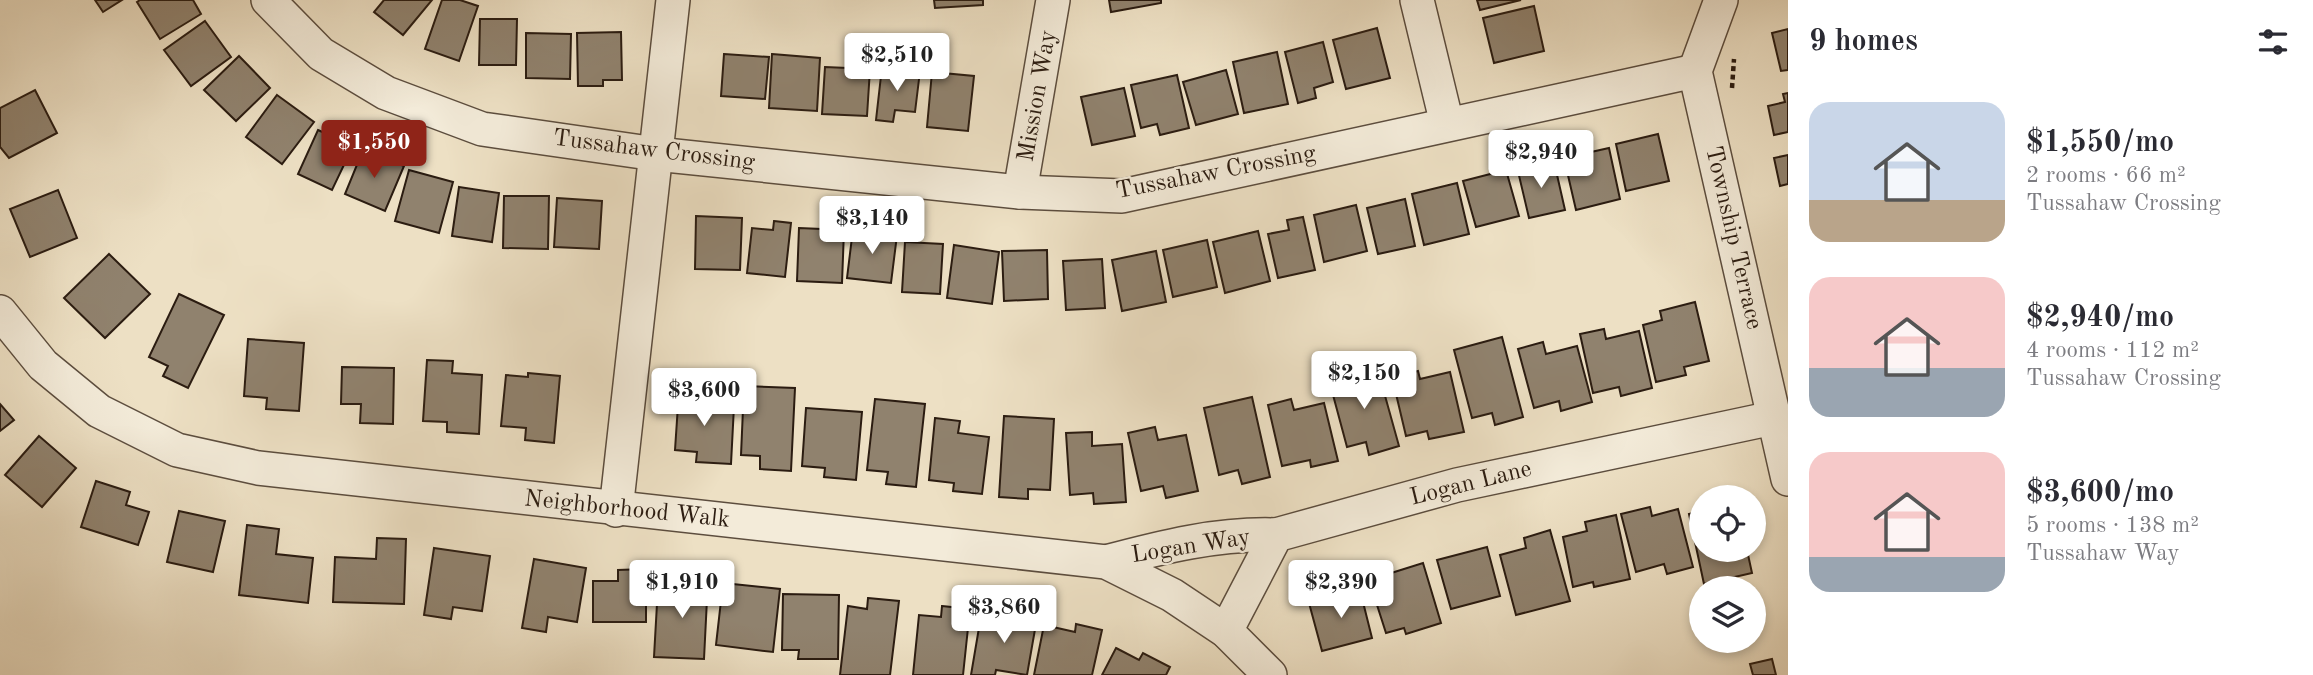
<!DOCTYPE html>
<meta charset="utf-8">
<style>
body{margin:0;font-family:"Old Standard TT",serif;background:#f2f2f3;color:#2b2b33;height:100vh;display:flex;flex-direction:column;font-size:26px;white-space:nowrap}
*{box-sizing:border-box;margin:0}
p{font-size:23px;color:#7c7c81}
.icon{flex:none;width:38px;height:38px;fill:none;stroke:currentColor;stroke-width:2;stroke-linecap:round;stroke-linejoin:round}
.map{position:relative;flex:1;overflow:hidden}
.panel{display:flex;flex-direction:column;background:#fff;width:525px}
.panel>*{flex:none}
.controls{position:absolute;left:1689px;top:485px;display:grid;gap:14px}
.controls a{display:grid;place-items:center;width:77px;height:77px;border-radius:50%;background:#fff;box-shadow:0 4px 10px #0003;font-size:35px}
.price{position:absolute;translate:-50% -60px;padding:0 16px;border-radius:7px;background:#fff;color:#222;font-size:23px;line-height:46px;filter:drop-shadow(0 2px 4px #0008)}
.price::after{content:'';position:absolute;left:50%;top:42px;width:21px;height:16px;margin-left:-10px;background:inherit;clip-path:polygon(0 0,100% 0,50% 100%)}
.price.current{background:#8f2418;color:#fff}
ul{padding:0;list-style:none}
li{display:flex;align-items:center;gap:21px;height:175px;padding:0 21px}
li span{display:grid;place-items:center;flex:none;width:196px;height:140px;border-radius:21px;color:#555}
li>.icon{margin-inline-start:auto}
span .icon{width:84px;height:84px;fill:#fffc;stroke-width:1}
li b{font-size:30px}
h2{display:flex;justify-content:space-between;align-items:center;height:84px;padding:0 21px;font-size:30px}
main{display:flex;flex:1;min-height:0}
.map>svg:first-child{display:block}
.building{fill:#90826e;stroke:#2b1c11;stroke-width:2}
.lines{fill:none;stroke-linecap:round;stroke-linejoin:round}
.minor-casing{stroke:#5c4d3e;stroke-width:36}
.path{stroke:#2b1c11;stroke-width:4.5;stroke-dasharray:5 3.5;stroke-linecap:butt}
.minor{stroke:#f3ebd9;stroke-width:33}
.labels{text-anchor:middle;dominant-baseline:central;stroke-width:5;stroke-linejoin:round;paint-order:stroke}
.street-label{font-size:24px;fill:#2b1c11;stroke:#f3ebd9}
</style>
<main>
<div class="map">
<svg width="1788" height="675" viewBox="0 0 1788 675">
<rect width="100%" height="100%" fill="#ede0c4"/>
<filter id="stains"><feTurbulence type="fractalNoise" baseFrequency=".00286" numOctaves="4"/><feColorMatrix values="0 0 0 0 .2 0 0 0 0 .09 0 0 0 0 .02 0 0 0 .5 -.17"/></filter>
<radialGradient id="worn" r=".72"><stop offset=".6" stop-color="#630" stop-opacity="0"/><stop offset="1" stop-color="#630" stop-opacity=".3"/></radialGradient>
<!-- building -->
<g class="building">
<path d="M95,0H122L103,12Z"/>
<path d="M140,0H193L201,14L160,39L137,2Z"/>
<path d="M384,0H432L403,35L374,12Z"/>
<path d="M442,0H460L478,6L459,61L425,49Z"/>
<path d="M934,0H983V5L935,8Z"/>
<path d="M1109,0H1161V3L1111,12Z"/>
<path d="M1477,0H1521L1480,10Z"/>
<path d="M1534,6L1544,51L1494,63L1483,18Z"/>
<path d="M480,19H517L516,65H479Z"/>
<path d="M205,21L231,57L191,86L164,50Z"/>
<path d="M1377,28L1390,78L1346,89L1333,40Z"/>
<path d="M1788,29V70L1781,71L1772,33Z"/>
<path d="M621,32L622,80H603V86H578L577,33Z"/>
<path d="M526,33L571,34L570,79L526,78Z"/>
<path d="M1323,42L1333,82L1314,88L1316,98L1298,103L1285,52Z"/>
<path d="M1277,52L1288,104L1244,113L1233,62Z"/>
<path d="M724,54L769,57L765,99L721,96Z"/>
<path d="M772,54L820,58L817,111L769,108Z"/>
<path d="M239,56L270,88L236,121L204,90Z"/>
<path d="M825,67L870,69L867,116L822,114Z"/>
<path d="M882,67L920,71L915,112L895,110L893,122L876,120Z"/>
<path d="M1226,70L1238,114L1196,125L1183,82Z"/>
<path d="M932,72L974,76L968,131L927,127Z"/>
<path d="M1177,75L1189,128L1160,135L1157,124L1141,128L1131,85Z"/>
<path d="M1124,88L1135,136L1092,145L1081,97Z"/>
<path d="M35,90L57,133L9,158L0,147V108Z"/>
<path d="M1788,93V132L1774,135L1768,106L1785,102L1783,94Z"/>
<path d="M277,95L314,122L282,164L246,137Z"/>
<path d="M318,130L353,146L332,190L298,174Z"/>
<path d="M1658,134L1669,181L1626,191L1616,144Z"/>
<path d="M1609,148L1620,199L1576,210L1564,158Z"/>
<path d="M363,150L404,166L385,211L345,194Z"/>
<path d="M1788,155V184L1780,186L1774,158Z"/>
<path d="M1535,163L1537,170L1555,166L1565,210L1529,218L1517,167Z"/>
<path d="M409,170L453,182L439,233L395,221Z"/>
<path d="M1506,170L1519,216L1476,227L1463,181Z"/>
<path d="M1457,183L1469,234L1424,245L1412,194Z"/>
<path d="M459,187L499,193L492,242L452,236Z"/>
<path d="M58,190L77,238L30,257L10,209Z"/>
<path d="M504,196H549L548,249L503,248Z"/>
<path d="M557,198L602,201L599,249L554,247Z"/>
<path d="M1405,199L1415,246L1378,254L1367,208Z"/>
<path d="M1356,205L1367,251L1324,262L1314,215Z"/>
<path d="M696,216L742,218L740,270L695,269Z"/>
<path d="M1303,217L1315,270L1278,278L1268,234L1289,230L1287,220Z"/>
<path d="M774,221L791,223L785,277L747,273L752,228L773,230Z"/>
<path d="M799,228L844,230L842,283L797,281Z"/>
<path d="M853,229L897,235L891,283L847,278Z"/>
<path d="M1258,231L1270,281L1225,293L1213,242Z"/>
<path d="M1207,240L1217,287L1173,297L1163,250Z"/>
<path d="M905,242L943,244L940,294L902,292Z"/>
<path d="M954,245L999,252L992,304L947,298Z"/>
<path d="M1047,250L1048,299L1004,301L1002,251Z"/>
<path d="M1156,251L1166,302L1122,311L1112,260Z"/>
<path d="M109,254L150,294L105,338L64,298Z"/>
<path d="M1102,259L1105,308L1066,310L1063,261Z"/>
<path d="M179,294L224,315L188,388L163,376L168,366L149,357Z"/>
<path d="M1695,302L1709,361L1684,367L1686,375L1656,382L1643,325L1662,320L1660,311Z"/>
<path d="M1604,329L1606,339L1639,331L1652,388L1621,396L1619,387L1593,393L1580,334Z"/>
<path d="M1502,337L1523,417L1495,425L1492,413L1472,418L1454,350Z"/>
<path d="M248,339L304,343L299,411L266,409L267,398L244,396Z"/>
<path d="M1543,342L1546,354L1577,346L1592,402L1561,411L1559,401L1534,408L1518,349Z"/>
<path d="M427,360L453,361L452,373L482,375L479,434L447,432V422L423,421Z"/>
<path d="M342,367L394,368L393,424L360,423L361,404H341Z"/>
<path d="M1377,367L1399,446L1369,455L1366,442L1347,447L1329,380Z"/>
<path d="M1418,371L1420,379L1450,372L1464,432L1429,439L1427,431L1406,436L1392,377Z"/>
<path d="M528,373L560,376L554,443L525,440L526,428L501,426L506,375L528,377Z"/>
<path d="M744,386L795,388L791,471L760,469V456L741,455Z"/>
<path d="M679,390L705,391L704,404L734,406L731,464L696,462L697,452L675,450Z"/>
<path d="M1252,397L1270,477L1242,484L1238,470L1219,475L1204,408Z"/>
<path d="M875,399L925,404L916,487L886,484L888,472L867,470Z"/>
<path d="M1291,399L1294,410L1324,403L1338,461L1311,467L1310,460L1282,466L1268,405Z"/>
<path d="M0,404L14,420L0,431Z"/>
<path d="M806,408L862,412L856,480L824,477L825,468L802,466Z"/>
<path d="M1004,416L1054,419L1050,490L1028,489V499L999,497Z"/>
<path d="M935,418L960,421L958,433L989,437L982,494L953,491L954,483L929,480Z"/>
<path d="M1155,427L1158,440L1186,435L1198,491L1166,498L1163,486L1141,491L1128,433Z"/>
<path d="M1092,432V446L1122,444L1126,502L1094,504L1093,493L1070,495L1066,433Z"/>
<path d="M39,436L76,468L42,507L5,475Z"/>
<path d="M96,481L130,492L126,505L149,512L138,545L81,527Z"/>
<path d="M1650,507L1652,516L1678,509L1693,567L1667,574L1664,564L1636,572L1621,514Z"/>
<path d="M179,511L225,521L213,572L167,562Z"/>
<path d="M1701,511V550H1747L1752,573L1704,584L1689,514Z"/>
<path d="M1616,515L1630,579L1594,587L1593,582L1573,587L1563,537L1587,531L1585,522Z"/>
<path d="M247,525L279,529L276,554L313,558L308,603L239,595Z"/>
<path d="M1550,530L1570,601L1516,615L1500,555L1526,548L1524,538Z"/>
<path d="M377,538L406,539L404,604L333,602L335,557L376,559Z"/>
<path d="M1487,547L1500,596L1451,609L1437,560Z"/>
<path d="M434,548L490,556L482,611L453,607L451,619L424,615Z"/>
<path d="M534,559L586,568L577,622L548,617L546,632L522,628Z"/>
<path d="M1423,563L1441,623L1406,634L1404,628L1386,633L1369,580Z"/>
<path d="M646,569V622H593V581H618V570Z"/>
<path d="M683,578L708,579L704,659L654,657L658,586L683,587Z"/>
<path d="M723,583L780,589L773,652L716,645Z"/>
<path d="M1360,590L1372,638L1322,651L1309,603Z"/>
<path d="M783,594L839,595L838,659H798L799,650H782Z"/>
<path d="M868,598L899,601L890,675H840L848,606L867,609Z"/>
<path d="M942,606L970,609L963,675H913L919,615L941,617Z"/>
<path d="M1009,613L1037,618L1027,675L996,670L995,675H971L981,616L1008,620Z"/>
<path d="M1076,624L1102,630L1092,675H1034L1044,625L1075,632Z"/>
<path d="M1116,648L1139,660L1143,653L1170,667L1166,675H1102Z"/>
<path d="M1772,659L1776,675H1753L1750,664Z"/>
</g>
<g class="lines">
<!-- minor casing -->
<g class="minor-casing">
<g id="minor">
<path d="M268,0L321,54L386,93L482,129L656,154L1020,192L1122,196L1695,71"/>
<path d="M1417,0L1447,124"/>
<path d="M1721,0L1695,71L1788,479"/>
<path d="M1020,192L1053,0"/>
<path d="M0,312L43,365L99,411L177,450L258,468L1106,562L1172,595L1226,631L1270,675"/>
<path d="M616,510L673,0"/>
<path d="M1106,562C1162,547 1218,533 1276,535"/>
<path d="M1226,631L1276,535L1457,485L1773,418"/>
</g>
</g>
<!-- path -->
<path class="path" d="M1732,88L1734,59"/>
<!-- minor -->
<use href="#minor" class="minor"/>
</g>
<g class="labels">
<!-- street labels -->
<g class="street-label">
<text transform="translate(1038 96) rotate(-80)">Mission Way</text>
<text transform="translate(654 151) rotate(7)">Tussahaw Crossing</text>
<text transform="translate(1216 173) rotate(-11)">Tussahaw Crossing</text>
<text transform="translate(1733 238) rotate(77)">Township Terrace</text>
<text transform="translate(1471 484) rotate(-14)">Logan Lane</text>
<text transform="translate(627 510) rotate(6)">Neighborhood Walk</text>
<text transform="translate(1191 547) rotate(-9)">Logan Way</text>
</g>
</g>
<rect width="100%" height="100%" filter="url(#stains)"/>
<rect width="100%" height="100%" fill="url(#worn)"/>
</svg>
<div class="controls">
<a><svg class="icon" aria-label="locate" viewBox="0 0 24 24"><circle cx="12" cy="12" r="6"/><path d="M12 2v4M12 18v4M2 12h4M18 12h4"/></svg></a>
<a><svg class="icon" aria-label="layers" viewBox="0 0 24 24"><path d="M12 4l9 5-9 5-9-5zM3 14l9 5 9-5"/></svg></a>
</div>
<b class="price" style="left:897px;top:93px">$2,510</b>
<b class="price current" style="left:374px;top:180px">$1,550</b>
<b class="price" style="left:1541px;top:190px">$2,940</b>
<b class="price" style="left:872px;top:256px">$3,140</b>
<b class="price" style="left:1364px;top:411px">$2,150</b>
<b class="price" style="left:704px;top:428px">$3,600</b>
<b class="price" style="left:682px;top:620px">$1,910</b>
<b class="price" style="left:1341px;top:620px">$2,390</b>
<b class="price" style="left:1004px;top:645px">$3,860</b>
</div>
<section class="panel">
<h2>9 homes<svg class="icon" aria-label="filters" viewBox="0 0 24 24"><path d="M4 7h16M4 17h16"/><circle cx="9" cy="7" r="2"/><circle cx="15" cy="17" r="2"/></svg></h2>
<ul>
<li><span style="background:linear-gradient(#c9d6e8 70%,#b9a48a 0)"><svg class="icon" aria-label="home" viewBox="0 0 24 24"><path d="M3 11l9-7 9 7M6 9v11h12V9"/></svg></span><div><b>$1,550/mo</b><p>2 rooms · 66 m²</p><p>Tussahaw Crossing</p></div></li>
<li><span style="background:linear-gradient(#f6c9c9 65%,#9aa5b1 0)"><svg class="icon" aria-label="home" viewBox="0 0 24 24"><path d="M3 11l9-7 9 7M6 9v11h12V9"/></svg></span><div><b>$2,940/mo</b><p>4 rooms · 112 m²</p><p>Tussahaw Crossing</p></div></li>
<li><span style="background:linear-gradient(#f6c9c9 75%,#9aa5b1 0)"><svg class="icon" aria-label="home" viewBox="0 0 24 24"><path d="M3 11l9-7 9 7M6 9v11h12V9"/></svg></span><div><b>$3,600/mo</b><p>5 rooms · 138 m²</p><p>Tussahaw Way</p></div></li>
</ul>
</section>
</main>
